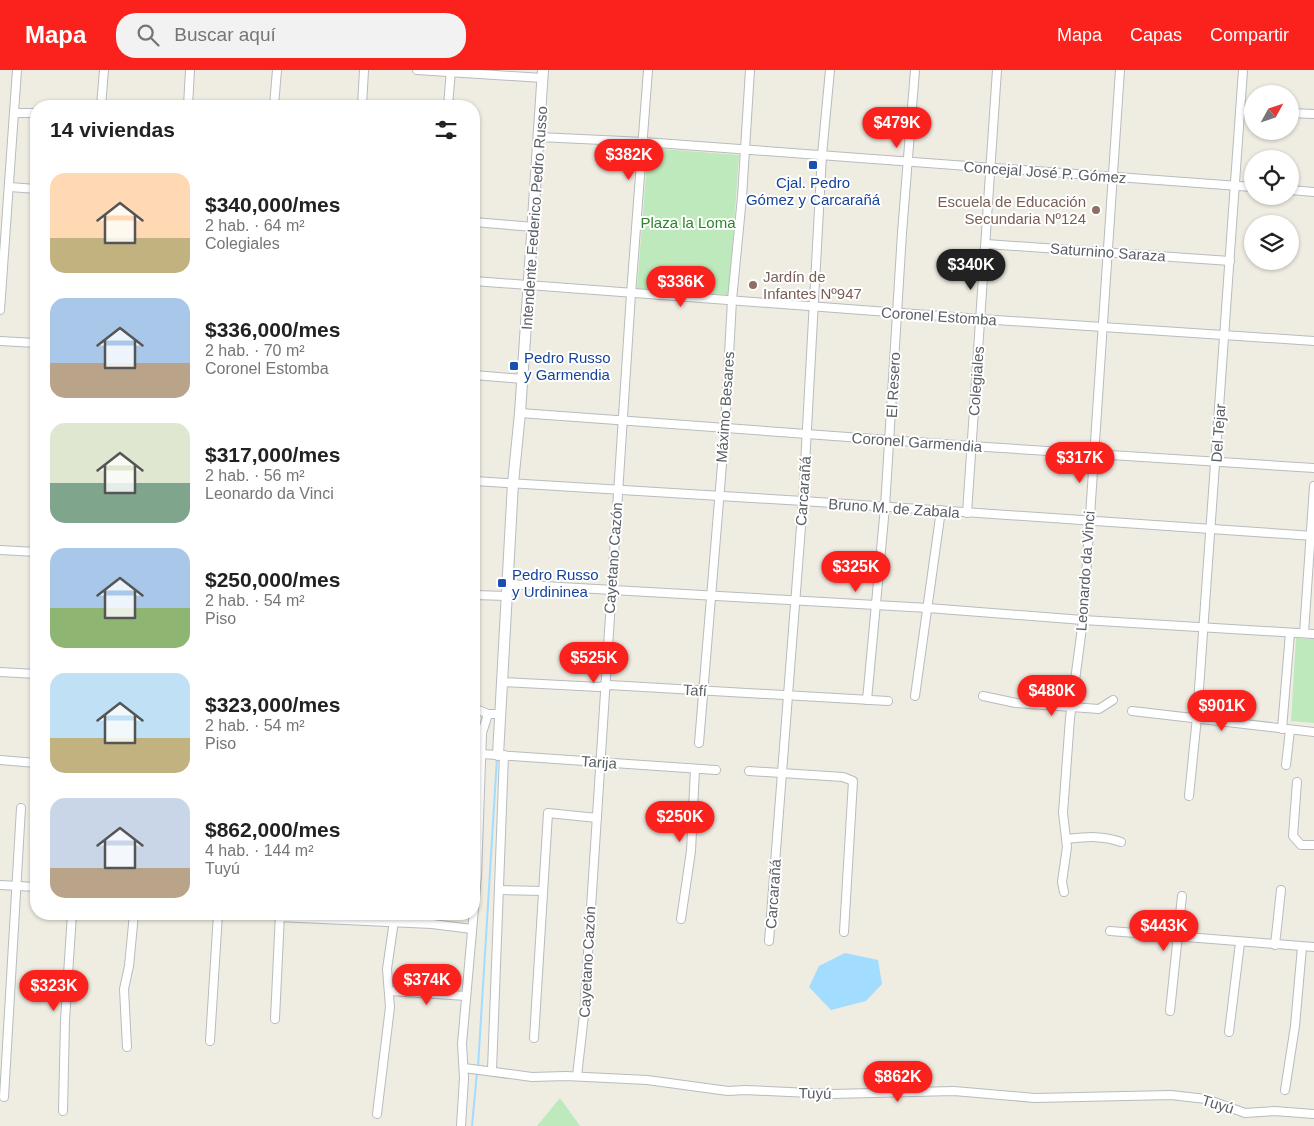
<!DOCTYPE html>
<html lang="es">
<meta charset="utf-8">
<style>
body{margin:0;font-family:Helvetica,sans-serif;background:#f2f2f2;color:#222;height:100vh;display:flex;flex-direction:column;font-size:19px;white-space:nowrap}
*{box-sizing:border-box;margin:0}
p{font-size:16px;color:#767676}
.icon{flex:none;width:28px;height:28px;fill:none;stroke:currentColor;stroke-width:2;stroke-linecap:round;stroke-linejoin:round}
.map{position:relative;flex:1;overflow:hidden}
.details{position:absolute;left:30px;top:30px;width:450px;height:820px;display:flex;flex-direction:column;background:#fff;border-radius:20px;box-shadow:0 1px 4px #0004}
.details>*{flex:none}
.needle{width:32px;rotate:50deg}
.controls{position:absolute;left:1244px;top:15px;display:grid;gap:10px}
.controls a{display:grid;place-items:center;width:55px;height:55px;border-radius:50%;background:#fff;box-shadow:0 1px 4px #0004;font-size:25px}
.price{position:absolute;translate:-50% -42px;padding:0 11px;border-radius:18px;background:#fb211c;color:#fff;font-size:16px;line-height:32px;filter:drop-shadow(0 1px 2px #0008)}
.price::after{content:'';position:absolute;left:50%;top:30px;width:15px;height:11px;margin-left:-8px;background:inherit;clip-path:polygon(0 0,100% 0,50% 100%)}
.price.active{background:#222;color:#fff}
ul{padding:0;list-style:none}
li{display:flex;align-items:center;gap:15px;height:125px;padding:0 20px}
li span{display:grid;place-items:center;flex:none;width:140px;height:100px;border-radius:15px;color:#555}
li>.icon{margin-inline-start:auto}
span .icon{width:60px;height:60px;fill:#fffc;stroke-width:1}
li b{font-size:21px}
h2{display:flex;justify-content:space-between;align-items:center;height:60px;padding:0 20px;font-size:21px}
header{display:flex;align-items:center;gap:30px;box-sizing:border-box;height:70px;padding:0 25px;background:#fb211c;color:#fff}
header strong{font-size:24px}
nav{display:flex;gap:28px;margin-inline-start:auto;font-size:18px}
.search{width:350px;height:45px;background:#f2f2f2;display:flex;align-items:center;gap:12px;box-sizing:border-box;padding:0 18px;border-radius:20px;color:#767676;font-size:19px}
.map>svg:first-child{display:block}
.green{fill:#bee9bc}
.water{fill:#a2dcff}
.lines{fill:none;stroke-linecap:round;stroke-linejoin:round}
.stream{stroke:#a2dcff;stroke-width:2}
.minor-casing{stroke:#b8bbc0;stroke-width:10}
.tertiary-casing{stroke:#b8bbc0;stroke-width:12}
.minor{stroke:#fff;stroke-width:8}
.tertiary{stroke:#fff;stroke-width:10}
.transit-dot{fill:#1a4fb4;stroke:#fff;stroke-width:2}
.education-dot{fill:#8d6e63;stroke:#fff;stroke-width:2}
.labels{text-anchor:middle;dominant-baseline:central;stroke-width:4;stroke-linejoin:round;paint-order:stroke}
.street-label{font-size:15px;fill:#5b6065;stroke:#fff}
.transit-label{font-size:15px;fill:#164399;stroke:#fff;text-anchor:start}
.education-label{font-size:15px;fill:#785e54;stroke:#fff;text-anchor:end}
.park-label{font-size:15px;fill:#2c832b;stroke:#fff}
</style>
<header>
<strong>Mapa</strong>
<div class="search"><svg class="icon" aria-label="search" viewBox="0 0 24 24"><circle cx="10" cy="10" r="6"/><path d="M15 15l6 6"/></svg>Buscar aquí</div>
<nav><a>Mapa</a><a>Capas</a><a>Compartir</a></nav>
</header>
<div class="map">
<svg width="1314" height="1056" viewBox="0 0 1314 1056">
<rect width="100%" height="100%" fill="#efece2"/>
<!-- green -->
<g class="green">
<path d="M648,78L739,85L729,225L637,219Z"/>
<path d="M1296,568L1314,569V653L1291,651Z"/>
<path d="M560,1028L580,1056H537Z"/>
</g>
<!-- water -->
<path class="water" d="M845,883L878,890L882,914L866,931L831,940L809,917L819,896Z"/>
<g class="lines">
<!-- stream -->
<g class="stream">
<path d="M478,997L497,688"/>
<path d="M472,1056L477,1002"/>
</g>
<!-- minor casing -->
<g class="minor-casing">
<g id="minor">
<path d="M417,0L543,8"/>
<path d="M101,36L104,0"/>
<path d="M188,36L190,0"/>
<path d="M274,36L277,0"/>
<path d="M362,36L364,0"/>
<path d="M448,36L451,0"/>
<path d="M1240,40L1252,41"/>
<path d="M14,43H36"/>
<path d="M1290,43L1314,44"/>
<path d="M539,67L644,72L1252,117"/>
<path d="M10,117L36,119"/>
<path d="M1290,120L1314,122"/>
<path d="M474,152L533,157"/>
<path d="M986,174L1230,191"/>
<path d="M474,211L981,249L1314,271"/>
<path d="M0,240L17,0"/>
<path d="M0,271L36,273"/>
<path d="M474,305L522,309"/>
<path d="M520,343L971,376L1314,398"/>
<path d="M474,411L803,431L1314,466"/>
<path d="M967,443L997,0"/>
<path d="M0,480L36,482"/>
<path d="M508,514L928,538L1083,550L1314,564"/>
<path d="M474,525L507,526"/>
<path d="M1304,563L1314,416"/>
<path d="M0,602L36,604"/>
<path d="M501,612L599,617L609,615L888,631"/>
<path d="M915,626L941,440"/>
<path d="M983,626L1016,633L1099,639L1113,630"/>
<path d="M867,630L885,437L902,163L915,0"/>
<path d="M474,638L488,644H500"/>
<path d="M1132,641L1314,662"/>
<path d="M1282,659L1290,563"/>
<path d="M699,673L725,358L732,230L742,127L750,0"/>
<path d="M482,684L716,700"/>
<path d="M0,690L36,693"/>
<path d="M1286,695L1290,660"/>
<path d="M749,701L843,707L853,711L844,862"/>
<path d="M1297,712L1293,766L1301,775H1314"/>
<path d="M1189,726L1197,647L1243,0"/>
<path d="M1066,769C1086,767 1102,765 1121,772"/>
<path d="M0,815L36,817"/>
<path d="M500,820L543,821"/>
<path d="M1064,822L1062,812L1067,777L1063,743L1070,648L1083,550L1120,0"/>
<path d="M279,847L432,854L472,859"/>
<path d="M681,849L691,781L695,699"/>
<path d="M1110,861L1314,877"/>
<path d="M769,871L803,431L822,85L830,0"/>
<path d="M1275,875L1281,820"/>
<path d="M390,921L466,926"/>
<path d="M1170,941L1182,826"/>
<path d="M275,949L280,844"/>
<path d="M1229,962L1240,873"/>
<path d="M534,968L548,743L597,748"/>
<path d="M210,971L218,844"/>
<path d="M127,977L124,919L129,896L134,844"/>
<path d="M464,998L532,1007L566,1006L647,1010L728,1021L745,1020L832,1024L954,1021L1035,1028L1171,1025L1206,1029L1245,1043L1274,1041L1314,1044"/>
<path d="M492,1000L504,685"/>
<path d="M577,1006L584,945L631,224L648,0"/>
<path d="M1285,1020L1295,956L1302,877"/>
<path d="M4,1027L21,738"/>
<path d="M63,1041L65,950L72,844"/>
<path d="M377,1044L390,937L387,899L395,844"/>
<path d="M461,1056L464,1008L462,974L477,805L482,663L488,644"/>
</g>
</g>
<!-- tertiary casing -->
<g class="tertiary-casing">
<path id="tertiary" d="M498,685L513,413L520,343L543,0"/>
</g>
<!-- minor -->
<use href="#minor" class="minor"/>
<!-- tertiary -->
<use href="#tertiary" class="tertiary"/>
</g>
<!-- markers -->
<g class="transit-dot">
<rect x="808" y="90" width="10" height="10" rx="2.5"/>
<rect x="509" y="291" width="10" height="10" rx="2.5"/>
<rect x="497" y="508" width="10" height="10" rx="2.5"/>
</g>
<g class="education-dot">
<circle cx="1096" cy="140" r="5"/>
<circle cx="753" cy="215" r="5"/>
</g>
<g class="labels">
<!-- street labels -->
<g class="street-label">
<text transform="translate(1045 102) rotate(4)">Concejal José P. Gómez</text>
<text transform="translate(534 148) rotate(-86)">Intendente Federico Pedro Russo</text>
<text transform="translate(1108 182) rotate(4)">Saturnino Saraza</text>
<text transform="translate(939 246) rotate(4)">Coronel Estomba</text>
<text transform="translate(976 311) rotate(-86)">Colegiales</text>
<text transform="translate(893 315) rotate(-87)">El Resero</text>
<text transform="translate(725 337) rotate(-86)">Máximo Besares</text>
<text transform="translate(1218 363) rotate(-86)">Del Tejar</text>
<text transform="translate(917 372) rotate(4)">Coronel Garmendia</text>
<text transform="translate(803 421) rotate(-86)">Carcarañá</text>
<text transform="translate(894 438) rotate(4)">Bruno M. de Zabala</text>
<text transform="translate(613 488) rotate(-86)">Cayetano Cazón</text>
<text transform="translate(1085 501) rotate(-86)">Leonardo da Vinci</text>
<text transform="translate(695 620) rotate(3)">Tafí</text>
<text transform="translate(599 692) rotate(4)">Tarija</text>
<text transform="translate(773 824) rotate(-86)">Carcarañá</text>
<text transform="translate(587 892) rotate(-87)">Cayetano Cazón</text>
<text transform="translate(815 1023) rotate(1)">Tuyú</text>
<text transform="translate(1218 1034) rotate(17)">Tuyú</text>
</g>
<!-- transit labels -->
<g class="transit-label">
<text x="813" y="112" text-anchor="middle">Cjal. Pedro<tspan x="813" dy="17">Gómez y Carcarañá</tspan></text>
<text x="524" y="287">Pedro Russo<tspan x="524" dy="17">y Garmendia</tspan></text>
<text x="512" y="504">Pedro Russo<tspan x="512" dy="17">y Urdininea</tspan></text>
</g>
<!-- education labels -->
<g class="education-label">
<text x="1086" y="131">Escuela de Educación<tspan x="1086" dy="17">Secundaria Nº124</tspan></text>
<text x="763" y="206" text-anchor="start">Jardín de<tspan x="763" dy="17">Infantes Nº947</tspan></text>
</g>
<!-- park labels -->
<g class="park-label">
<text x="688" y="152">Plaza la Loma</text>
</g>
</g>
</svg>
<div class="controls">
<a><svg class="needle" viewBox="-14 -14 28 28"><path d="M0-13l5 13h-10z" fill="#e53935"/><path d="M0 13l5-13h-10z" fill="#767676"/></svg></a>
<a><svg class="icon" aria-label="locate" viewBox="0 0 24 24"><circle cx="12" cy="12" r="6"/><path d="M12 2v4M12 18v4M2 12h4M18 12h4"/></svg></a>
<a><svg class="icon" aria-label="layers" viewBox="0 0 24 24"><path d="M12 4l9 5-9 5-9-5zM3 14l9 5 9-5"/></svg></a>
</div>
<b class="price" style="left:897px;top:79px">$479K</b>
<b class="price" style="left:629px;top:111px">$382K</b>
<b class="price active" style="left:971px;top:221px">$340K</b>
<b class="price" style="left:681px;top:238px">$336K</b>
<b class="price" style="left:1080px;top:414px">$317K</b>
<b class="price" style="left:856px;top:523px">$325K</b>
<b class="price" style="left:594px;top:614px">$525K</b>
<b class="price" style="left:1052px;top:647px">$480K</b>
<b class="price" style="left:1222px;top:662px">$901K</b>
<b class="price" style="left:680px;top:773px">$250K</b>
<b class="price" style="left:1164px;top:882px">$443K</b>
<b class="price" style="left:427px;top:936px">$374K</b>
<b class="price" style="left:54px;top:942px">$323K</b>
<b class="price" style="left:898px;top:1033px">$862K</b>
<section class="details">
<h2>14 viviendas<svg class="icon" aria-label="filters" viewBox="0 0 24 24"><path d="M4 7h16M4 17h16"/><circle cx="9" cy="7" r="2"/><circle cx="15" cy="17" r="2"/></svg></h2>
<ul>
<li><span style="background:linear-gradient(#ffd9b3 65%,#c2b280 0)"><svg class="icon" aria-label="home" viewBox="0 0 24 24"><path d="M3 11l9-7 9 7M6 9v11h12V9"/></svg></span><div><b>$340,000/mes</b><p>2 hab. · 64 m²</p><p>Colegiales</p></div></li>
<li><span style="background:linear-gradient(#a9c7e8 65%,#b9a48a 0)"><svg class="icon" aria-label="home" viewBox="0 0 24 24"><path d="M3 11l9-7 9 7M6 9v11h12V9"/></svg></span><div><b>$336,000/mes</b><p>2 hab. · 70 m²</p><p>Coronel Estomba</p></div></li>
<li><span style="background:linear-gradient(#dfe7d0 60%,#7fa58c 0)"><svg class="icon" aria-label="home" viewBox="0 0 24 24"><path d="M3 11l9-7 9 7M6 9v11h12V9"/></svg></span><div><b>$317,000/mes</b><p>2 hab. · 56 m²</p><p>Leonardo da Vinci</p></div></li>
<li><span style="background:linear-gradient(#a9c7e8 60%,#8fb573 0)"><svg class="icon" aria-label="home" viewBox="0 0 24 24"><path d="M3 11l9-7 9 7M6 9v11h12V9"/></svg></span><div><b>$250,000/mes</b><p>2 hab. · 54 m²</p><p>Piso</p></div></li>
<li><span style="background:linear-gradient(#bfe0f5 65%,#c2b280 0)"><svg class="icon" aria-label="home" viewBox="0 0 24 24"><path d="M3 11l9-7 9 7M6 9v11h12V9"/></svg></span><div><b>$323,000/mes</b><p>2 hab. · 54 m²</p><p>Piso</p></div></li>
<li><span style="background:linear-gradient(#c9d6e8 70%,#b9a48a 0)"><svg class="icon" aria-label="home" viewBox="0 0 24 24"><path d="M3 11l9-7 9 7M6 9v11h12V9"/></svg></span><div><b>$862,000/mes</b><p>4 hab. · 144 m²</p><p>Tuyú</p></div></li>
</ul>
</section>
</div>
